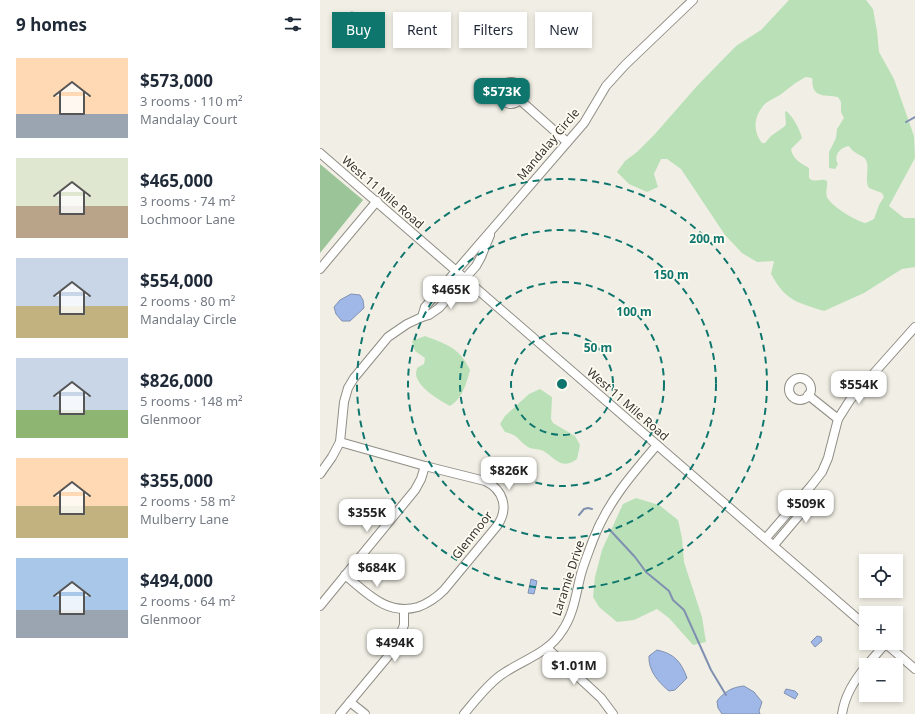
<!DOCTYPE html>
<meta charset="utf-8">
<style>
body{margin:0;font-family:"Noto Sans",sans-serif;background:#f2f2f3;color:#1f2937;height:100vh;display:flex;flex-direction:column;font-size:15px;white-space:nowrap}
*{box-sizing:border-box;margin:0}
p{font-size:13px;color:#747a83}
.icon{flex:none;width:22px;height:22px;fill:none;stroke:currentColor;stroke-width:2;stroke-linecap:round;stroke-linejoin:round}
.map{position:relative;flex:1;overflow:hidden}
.drawer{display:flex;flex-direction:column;background:#fff;width:320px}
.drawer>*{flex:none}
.banner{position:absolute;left:12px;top:12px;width:380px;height:36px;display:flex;gap:8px}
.buttons{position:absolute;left:539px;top:554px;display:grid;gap:8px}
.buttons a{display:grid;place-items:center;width:44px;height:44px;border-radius:0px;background:#fff;box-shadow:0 2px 6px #0003;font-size:20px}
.price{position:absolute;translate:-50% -34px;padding:0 9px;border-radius:8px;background:#fff;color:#222;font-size:13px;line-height:26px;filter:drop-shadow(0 1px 2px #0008)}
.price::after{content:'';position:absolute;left:50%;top:24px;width:12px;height:9px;margin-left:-6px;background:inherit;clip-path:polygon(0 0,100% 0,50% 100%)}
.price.selected{background:#0f766e;color:#fff}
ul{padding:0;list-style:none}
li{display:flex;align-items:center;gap:12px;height:100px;padding:0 16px}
li span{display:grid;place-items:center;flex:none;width:112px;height:80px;border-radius:0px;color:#555}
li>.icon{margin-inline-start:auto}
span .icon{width:48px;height:48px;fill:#fffc;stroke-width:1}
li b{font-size:17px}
h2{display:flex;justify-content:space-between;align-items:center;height:48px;padding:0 16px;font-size:17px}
.pill{padding:0 14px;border-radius:0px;background:#fff;box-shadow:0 2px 6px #0003;font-size:14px;line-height:36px}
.pill.selected{background:#0f766e;color:#fff}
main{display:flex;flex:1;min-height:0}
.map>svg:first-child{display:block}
.green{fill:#b9e0b7;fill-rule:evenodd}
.forest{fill:#9cc499}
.water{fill:#a0b8e8;stroke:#8090b1}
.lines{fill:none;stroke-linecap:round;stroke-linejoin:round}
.stream{stroke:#8090b1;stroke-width:2}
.minor-casing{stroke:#908d85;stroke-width:10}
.minor{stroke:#fff;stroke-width:8}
.ring{fill:none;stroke:#0f766e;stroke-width:2;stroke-dasharray:7 5}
.labels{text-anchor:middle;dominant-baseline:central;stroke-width:3.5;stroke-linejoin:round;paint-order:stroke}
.street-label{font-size:12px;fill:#353430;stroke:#fffcf2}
.centre{fill:#0f766e;stroke:#fffcf2;stroke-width:2}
.ring-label{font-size:12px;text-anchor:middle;font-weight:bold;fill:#0f766e;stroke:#fffcf2;stroke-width:3.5;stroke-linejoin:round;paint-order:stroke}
</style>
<main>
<section class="drawer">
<h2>9 homes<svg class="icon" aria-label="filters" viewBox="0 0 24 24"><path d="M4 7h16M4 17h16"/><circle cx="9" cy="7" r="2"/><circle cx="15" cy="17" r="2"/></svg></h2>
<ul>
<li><span style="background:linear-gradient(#ffd9b3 70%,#9aa5b1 0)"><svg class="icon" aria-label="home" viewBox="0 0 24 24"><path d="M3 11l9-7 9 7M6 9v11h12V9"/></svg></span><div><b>$573,000</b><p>3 rooms · 110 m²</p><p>Mandalay Court</p></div></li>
<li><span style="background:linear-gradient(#dfe7d0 60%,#b9a48a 0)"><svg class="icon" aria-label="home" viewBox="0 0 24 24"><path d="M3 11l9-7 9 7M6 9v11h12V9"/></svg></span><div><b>$465,000</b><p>3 rooms · 74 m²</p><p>Lochmoor Lane</p></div></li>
<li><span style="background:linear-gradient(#c9d6e8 60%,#c2b280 0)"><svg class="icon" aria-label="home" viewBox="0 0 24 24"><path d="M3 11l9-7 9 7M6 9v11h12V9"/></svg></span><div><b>$554,000</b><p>2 rooms · 80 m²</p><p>Mandalay Circle</p></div></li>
<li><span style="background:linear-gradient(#c9d6e8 65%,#8fb573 0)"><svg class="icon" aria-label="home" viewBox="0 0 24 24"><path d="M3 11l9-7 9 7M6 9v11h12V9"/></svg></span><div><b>$826,000</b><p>5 rooms · 148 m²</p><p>Glenmoor</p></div></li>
<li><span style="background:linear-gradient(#ffd9b3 60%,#c2b280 0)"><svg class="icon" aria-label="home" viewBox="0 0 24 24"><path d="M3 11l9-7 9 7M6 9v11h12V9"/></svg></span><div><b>$355,000</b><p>2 rooms · 58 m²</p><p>Mulberry Lane</p></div></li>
<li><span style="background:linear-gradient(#a9c7e8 65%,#9aa5b1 0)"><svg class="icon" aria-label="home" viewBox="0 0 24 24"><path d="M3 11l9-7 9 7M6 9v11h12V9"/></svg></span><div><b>$494,000</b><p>2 rooms · 64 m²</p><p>Glenmoor</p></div></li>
</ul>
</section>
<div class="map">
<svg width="595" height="714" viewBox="0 0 595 714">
<rect width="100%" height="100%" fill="#f1efe5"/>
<!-- green -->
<g class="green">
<path d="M469,0H546L553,9L557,31L559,52L574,79L594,136L595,158L569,206L584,218H595V267L582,269L544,293L504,311C476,302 466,301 451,274L454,261L437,262L422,253L405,235L361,169L347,159H341L334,174L338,187L327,192L309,184L297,172L305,161L317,152L335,134L377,86L416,46L441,30ZM486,77L492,78C493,81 492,84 493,87C496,98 510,95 518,97L521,102V112L524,118L517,129L516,138L509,152V168L515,169L518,164C513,156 520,147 529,146C534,155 544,155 546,160C550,169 544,180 549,188L562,193L564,197L559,205L554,219L546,223C537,222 511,206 507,197C505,192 508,186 507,181C501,177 495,184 489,178V168C481,163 473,160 471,149L482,138C480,130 473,116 466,111L465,112L466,124L465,126L451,136L445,143H442C432,131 434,114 446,103C450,100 455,98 460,95C468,89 477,81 486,77Z"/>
<path d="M105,336C126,344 140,348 150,370C146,384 143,398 130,406C119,400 97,387 96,374C96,372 97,370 97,368L104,364L105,358L95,351L92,341Z"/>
<path d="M220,389L232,397L231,419L233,423L255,436L260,445L257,459C242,470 237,460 225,452C220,448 213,450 208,447C197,440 200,436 185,432L180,424L185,416L209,394Z"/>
<path d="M316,498L339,505L358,520L362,538L364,562L382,617L386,642L373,645L349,618L337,609L314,620L297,622L279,607L273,597L275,577L282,550L303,504Z"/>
</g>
<!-- forest -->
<path class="forest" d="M0,164L43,200L0,253Z"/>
<!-- water -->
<g class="water">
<path d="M31,12L38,13L44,16L47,23C41,33 35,34 24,32C21,22 21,18 31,12Z"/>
<path d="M31,294L40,295L43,300L44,308L30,321H22L16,314L14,307L20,300Z"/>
<path d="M211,579L217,581L214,594L208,593Z"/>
<path d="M497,636L501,637L502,641L495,647L491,642Z"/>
<path d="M337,650C355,654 361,662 367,678L355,690L349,691C338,682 328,670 329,656Z"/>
<path d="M424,686L434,692L442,702L439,711L440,714H402L398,708L397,701C404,692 412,687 424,686Z"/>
<path d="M466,689L475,691L478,694L475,699L464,693Z"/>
</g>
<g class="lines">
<!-- stream -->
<g class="stream">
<path d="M586,122L595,117"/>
<path d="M259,515L264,509L268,508L272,509"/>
<path d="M289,529L315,557L326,572L349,591L353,600L364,610L391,670L406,695"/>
</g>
<!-- minor casing -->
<g class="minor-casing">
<g id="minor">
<circle cx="191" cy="93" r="11"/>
<path d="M200,100L247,142"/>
<path d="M0,153L546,626"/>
<path d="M0,269L57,201"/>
<path d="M102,317L105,307L264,123L286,86L305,65L373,0"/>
<circle cx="480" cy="389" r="11"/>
<path d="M488,395L518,419"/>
<path d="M20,442L105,466L165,481C184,490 189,509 177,526L124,590C116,598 109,603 98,607C67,616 47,593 25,575"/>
<path d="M0,474L12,457L20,442L24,402L28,388L34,378L68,337L87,324L102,317L109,315L119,308L156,266L161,257L170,235"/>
<path d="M446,538L491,486L502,472L508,458L518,419L530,400L595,327"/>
<path d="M454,545L482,512L489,491"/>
<path d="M0,606L95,490L101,479L105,466"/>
<path d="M565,643L595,669"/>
<path d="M227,648L281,698L293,714"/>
<path d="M547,665L566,643"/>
<path d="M30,702L45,714"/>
<path d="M20,714L70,654L77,643L84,625V610"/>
<path d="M144,714C155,701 167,685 181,675C202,660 228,654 242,631C254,614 256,593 261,574C264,563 269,551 273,540C287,503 312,474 337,445"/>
<path d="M522,714C525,695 534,681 546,666"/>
</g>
</g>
<!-- minor -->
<use href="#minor" class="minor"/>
</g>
<!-- distance rings -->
<g class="ring">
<circle cx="242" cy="384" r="51"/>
<circle cx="242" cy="384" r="102"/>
<circle cx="242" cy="384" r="154"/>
<circle cx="242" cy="384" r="205"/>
</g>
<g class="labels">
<!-- street labels -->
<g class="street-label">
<text transform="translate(228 144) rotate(-50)">Mandalay Circle</text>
<text transform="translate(63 192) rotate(41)">West 11 Mile Road</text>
<text transform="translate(308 404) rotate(41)">West 11 Mile Road</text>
<text transform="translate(152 535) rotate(-52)">Glenmoor</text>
<text transform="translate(248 578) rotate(-72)">Laramie Drive</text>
</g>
</g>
<circle cx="242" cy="384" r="6" class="centre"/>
<g class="ring-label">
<text x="387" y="243">200 m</text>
<text x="351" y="279">150 m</text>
<text x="314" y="316">100 m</text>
<text x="278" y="352">50 m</text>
</g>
</svg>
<div class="buttons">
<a><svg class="icon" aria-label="locate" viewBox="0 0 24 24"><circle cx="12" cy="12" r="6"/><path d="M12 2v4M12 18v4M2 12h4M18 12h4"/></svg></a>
<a>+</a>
<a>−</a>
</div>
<b class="price selected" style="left:182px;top:112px">$573K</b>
<b class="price" style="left:131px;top:310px">$465K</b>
<b class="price" style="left:539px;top:405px">$554K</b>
<b class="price" style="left:189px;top:491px">$826K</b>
<b class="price" style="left:486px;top:524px">$509K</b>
<b class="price" style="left:47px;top:533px">$355K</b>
<b class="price" style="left:57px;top:588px">$684K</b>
<b class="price" style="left:75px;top:663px">$494K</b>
<b class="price" style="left:254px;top:686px">$1.01M</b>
<div class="banner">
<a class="pill selected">Buy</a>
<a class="pill">Rent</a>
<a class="pill">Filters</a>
<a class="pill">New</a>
</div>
</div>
</main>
